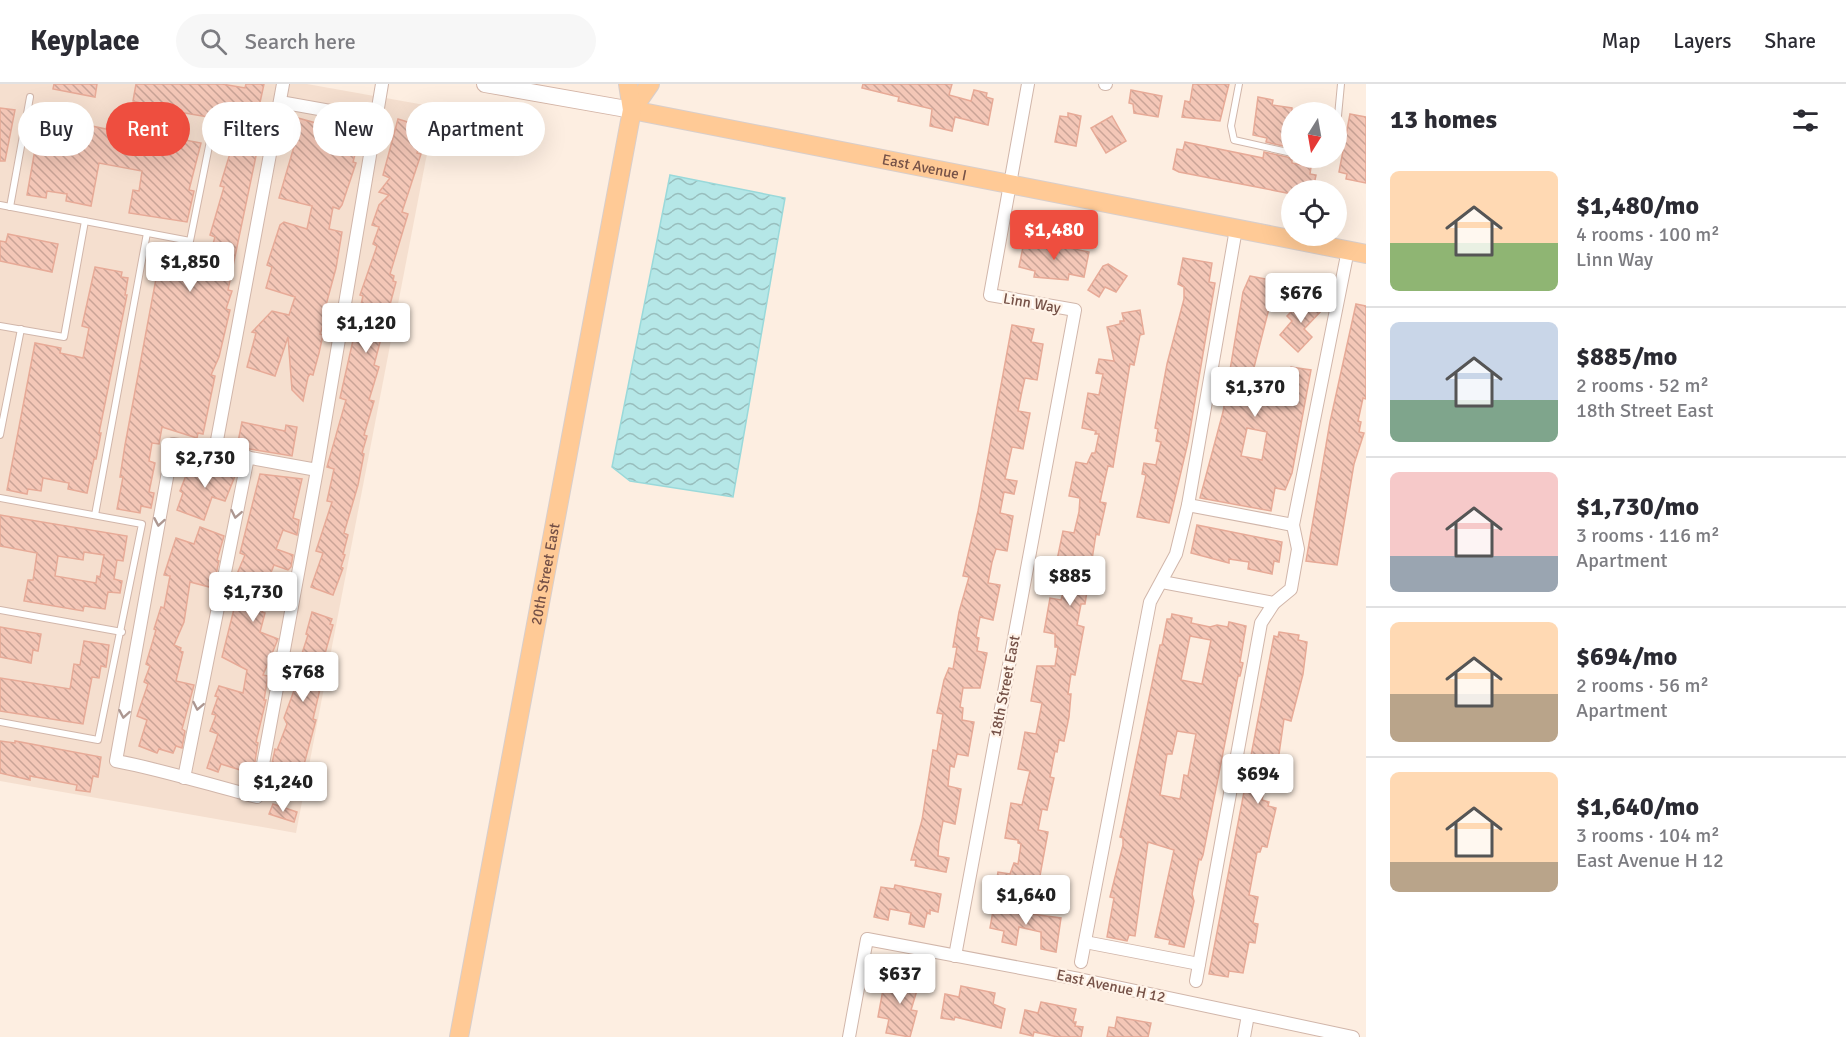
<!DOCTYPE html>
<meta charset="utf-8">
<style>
body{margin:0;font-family:Signika,sans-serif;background:#f7f7f7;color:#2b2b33;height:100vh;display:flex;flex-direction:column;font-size:22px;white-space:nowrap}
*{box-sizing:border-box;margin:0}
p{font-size:20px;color:#7c7c81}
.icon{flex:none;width:33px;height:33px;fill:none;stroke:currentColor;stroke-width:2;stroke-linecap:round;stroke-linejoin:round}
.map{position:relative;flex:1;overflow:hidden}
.sheet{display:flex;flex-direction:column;background:#fff;width:480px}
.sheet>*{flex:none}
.hud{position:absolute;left:18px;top:18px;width:570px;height:54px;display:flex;gap:12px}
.needle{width:39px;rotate:191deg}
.buttons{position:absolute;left:1281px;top:18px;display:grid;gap:12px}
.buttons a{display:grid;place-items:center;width:66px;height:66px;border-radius:50%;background:#fff;box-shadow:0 6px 24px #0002;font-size:30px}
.price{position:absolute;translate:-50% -51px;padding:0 14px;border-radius:6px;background:#fff;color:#222;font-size:20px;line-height:39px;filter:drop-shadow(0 2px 3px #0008)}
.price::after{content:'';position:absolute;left:50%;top:36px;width:18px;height:14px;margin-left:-9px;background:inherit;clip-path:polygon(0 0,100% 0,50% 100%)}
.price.on{background:#ee4e3f;color:#fff}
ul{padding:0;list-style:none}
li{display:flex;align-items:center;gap:18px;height:150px;padding:0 24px}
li+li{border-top:2px solid #e1e1e2}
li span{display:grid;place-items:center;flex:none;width:168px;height:120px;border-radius:9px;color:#555}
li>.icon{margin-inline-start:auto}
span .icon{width:72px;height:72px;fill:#fffc;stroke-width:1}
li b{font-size:26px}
h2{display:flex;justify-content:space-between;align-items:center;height:72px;padding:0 24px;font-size:26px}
.chip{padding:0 21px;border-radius:27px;background:#fff;box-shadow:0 6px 24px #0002;font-size:21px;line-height:54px}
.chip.on{background:#ee4e3f;color:#fff}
header{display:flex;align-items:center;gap:36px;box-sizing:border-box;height:84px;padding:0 30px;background:#fff;border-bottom:2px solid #e1e1e2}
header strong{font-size:28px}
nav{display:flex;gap:33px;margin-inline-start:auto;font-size:21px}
.search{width:420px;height:54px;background:#f7f7f7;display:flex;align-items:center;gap:15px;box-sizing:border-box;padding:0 21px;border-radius:33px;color:#7c7c81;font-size:22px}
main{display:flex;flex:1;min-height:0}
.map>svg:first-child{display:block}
.residential{fill:#f5dfcf}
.water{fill:url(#water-waves);stroke:#9ad9da;stroke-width:1.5}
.building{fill:url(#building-back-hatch);stroke:#e7aa97;stroke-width:1.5;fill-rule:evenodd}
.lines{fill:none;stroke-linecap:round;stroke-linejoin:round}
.lane-casing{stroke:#d1b6aa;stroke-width:8}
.street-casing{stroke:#d1b6aa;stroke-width:14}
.secondary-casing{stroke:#d4b5a7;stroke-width:18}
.primary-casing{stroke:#d8cecb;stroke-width:20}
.lane{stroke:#fff;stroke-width:6}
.street{stroke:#fff;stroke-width:12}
.secondary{stroke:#fff;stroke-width:16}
.primary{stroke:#ffca96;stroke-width:18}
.oneway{stroke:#ac9791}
.labels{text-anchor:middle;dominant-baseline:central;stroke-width:4.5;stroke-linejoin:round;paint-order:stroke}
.street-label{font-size:15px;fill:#755147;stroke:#fff3e8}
</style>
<header>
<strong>Keyplace</strong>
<div class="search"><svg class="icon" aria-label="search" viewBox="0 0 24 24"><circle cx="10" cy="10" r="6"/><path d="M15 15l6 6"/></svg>Search here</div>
<nav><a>Map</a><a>Layers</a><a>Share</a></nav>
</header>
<main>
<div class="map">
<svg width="1366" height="953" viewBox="0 0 1366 953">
<defs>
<pattern id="water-waves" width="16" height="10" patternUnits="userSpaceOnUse" patternTransform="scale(1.5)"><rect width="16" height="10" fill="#b5e7e7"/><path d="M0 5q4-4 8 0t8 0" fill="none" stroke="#98bebd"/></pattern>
<pattern id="building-back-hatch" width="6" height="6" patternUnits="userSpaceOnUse" patternTransform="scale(1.5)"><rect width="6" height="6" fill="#f4c7b7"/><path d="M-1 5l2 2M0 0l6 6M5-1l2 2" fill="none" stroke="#caa497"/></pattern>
</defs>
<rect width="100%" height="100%" fill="#fdeee1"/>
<!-- residential -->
<path class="residential" d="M0,0H307L436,23L296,749L0,697Z"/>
<!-- water -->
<path class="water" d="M670,91L785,114L733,413L630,397L612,383Z"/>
<!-- building -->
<g class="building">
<path d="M54,0H97L95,13L53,5Z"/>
<path d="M136,0H222L245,4L246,0H264L259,23L266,24L228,206L232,207L226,225L230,226L219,273L211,291L215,292L203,350L198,349L197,354L162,343L159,360L152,359L149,377L155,379L149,408L154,409L151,424L141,422L140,429L117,425L123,393H120L125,361L160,173L187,178L186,184L205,187L215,153L210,151L224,103L220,102L232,63L230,62L234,49L229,48L232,37L167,26L133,17Z"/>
<path d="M863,0H952L949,11L971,17L974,6L987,9L986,13L993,15L988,41L955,33L952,47L930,42L932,25L898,17L899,13L862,4Z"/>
<path d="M1193,0H1229L1220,37L1182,33L1185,17L1190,18Z"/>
<path d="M1131,6L1162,12L1158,33L1134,29L1133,20L1129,19Z"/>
<path d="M1258,13L1273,16L1272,21L1292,24V64L1266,58L1267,54L1253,51Z"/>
<path d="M0,24L15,26L5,77H0Z"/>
<path d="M1068,29L1081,32L1076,62L1055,58L1060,32L1068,33Z"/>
<path d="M1350,30L1366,33V99L1346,95L1347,90L1339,88Z"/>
<path d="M41,31L106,45L107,41L201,59L189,106L194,107L187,138L129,129L133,106L139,107L142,87L99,79L91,122L66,117L67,110L47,107L46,114L27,111Z"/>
<path d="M1112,32L1126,57L1106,69L1091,44Z"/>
<path d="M298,34L327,42L330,35L362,44L353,78L356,79L342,121L339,125L333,123L329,145L342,148L336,184L323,232L326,233L320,250L323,251L319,269L313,291L310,290L308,293L303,317L292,306L288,253L275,292L247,283L256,249L252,248L272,227L289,231L295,213L266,204L272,183L267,181L280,141L284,138L307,145L312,122L279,114L295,59L290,58Z"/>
<path d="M398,35L424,43L417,69L421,70L402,128L408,130L390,190L394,192L393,197L396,198L374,281L379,283L369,316L374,317L364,351L367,352L362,369L364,370L358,401L344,449L348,451L343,470L345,471L341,483L343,484L333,511L311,503L323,469L316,467L332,418L327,417L334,385L327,383L346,316L340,314L363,212L360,211L377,162L373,160L379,143L372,141L379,121L389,111L379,108L390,94L383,91Z"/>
<path d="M1185,58L1263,74L1264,68L1292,74V79L1311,83L1310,90L1316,91L1313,106H1292V110L1179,88L1173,85L1177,65L1183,66Z"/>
<path d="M8,150L58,160L52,188L0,177V157L6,158Z"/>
<path d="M1024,158L1059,165L1060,162L1089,168L1084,193L1069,190L1068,196L1034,193L1035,187L1019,183Z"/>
<path d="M1183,174L1212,179L1209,198L1215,199L1188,358L1169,439L1137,433L1146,391L1142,390L1144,379L1156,381L1161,358L1156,357L1158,345L1155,344L1167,280L1184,215V203L1178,200Z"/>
<path d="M1108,180L1127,192L1116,208L1105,203L1099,213L1088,206L1103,182Z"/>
<path d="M95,183L122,188L121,193L128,194L125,211H127L99,349H101L96,375H94L87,409L68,405L69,399L43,394L41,407L28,405L27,410L7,406L35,259L61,264L60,269L83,274L89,244L82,242Z"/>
<path d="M1250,192L1276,197L1250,299L1286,306L1291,283L1311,286L1292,389L1285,406L1275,404L1271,427L1200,414L1223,328L1243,208ZM1247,344L1267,348L1262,376L1241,372Z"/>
<path d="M1314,214L1324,224L1304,245L1312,253L1298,268L1280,251L1292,237L1287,232L1299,220L1304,225Z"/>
<path d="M1356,220L1366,222V315L1363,314L1358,337L1361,338L1359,348L1364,349L1354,380L1337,481L1306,477L1330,338Z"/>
<path d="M1140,226L1144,250L1140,251L1134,281L1130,280L1113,383L1108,382L1105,395L1100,418L1106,419L1099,451L1096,450L1085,520H1081L1077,541L1084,543L1075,591L1071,590L1068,610H1071L1069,633L1064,657L1059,656L1057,668L1055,667L1050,693L1054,694L1047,726L1042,725L1038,746L1048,748L1037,808L996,801L998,788L1010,790L1014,779L1018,780L1021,760L1018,759V756L1005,754L1011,719L1022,721L1030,687L1018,685L1025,648L1036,650L1042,619L1031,617L1037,582H1055L1058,563H1055V550L1044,548L1050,514L1061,516L1070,484L1056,481L1063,447L1074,449L1079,428L1080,414L1069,412L1076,378L1087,380L1092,369H1095L1099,350H1095L1096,347L1082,344L1088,309L1099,311L1103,290L1096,289L1099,275L1114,277L1107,243L1120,240V237H1124L1122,229Z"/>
<path d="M1012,241L1034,245L1031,258L1043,260L1037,296L1025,294L1022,307L1018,327L1030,329L1023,365L1012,363L1005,395L1017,397L1014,410L1004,408L1000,429L1013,432L1007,467L996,465L992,478L988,499L1000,501L993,536L980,533L976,553L979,554L977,567L987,569L980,604H963L960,623L963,624L962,636L974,638L968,672L957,670L954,683L950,682L948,702L961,705L955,740L943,737L939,758L938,772L949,774L946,788L915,782L916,776H911L922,736L933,666L937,667L943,630L937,629L944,596L949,584L953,585L957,563H953L959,528L969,493L963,492L978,427Z"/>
<path d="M242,338L285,347L286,341L297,343L292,372L237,363Z"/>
<path d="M215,379L237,387L225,417L212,413L204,436L177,426L183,409L180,407L190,381L212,388Z"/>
<path d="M260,390L302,395L293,434L299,436L297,451L283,446L276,465L293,471L291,483L288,486L274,481L264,506L270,508L262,528L265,529L260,548L278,555L263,591L268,592L264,616H266L256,658L258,659L253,690L221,680L218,688L207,684L218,650L210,647L216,631L212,630L218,613L215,612L219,602L243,609L247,586L222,573L238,509L234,508L241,491L237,490L245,471L240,469Z"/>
<path d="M0,431L127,452L123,477L117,476L114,495L122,497L120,509L108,508L105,525L84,522L83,527L24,517L28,496H33L37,469L0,462ZM84,468L104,471L100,493L97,492L96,499L55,492L58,472L83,476Z"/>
<path d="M1197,441L1282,458L1279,478L1274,477L1272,490L1248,485L1249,478L1229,475V479L1191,469Z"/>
<path d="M200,443L224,452L217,476L219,477L213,504L190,498L184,538L174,561L181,564L180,567L183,568L176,597L194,601L182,645L185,647L182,664L176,662L173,669L159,665L157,669L139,662L147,636L137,632L148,600L144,598L150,582L146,580L156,546L154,545L161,523L164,524L170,492L164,491L176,454L194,460Z"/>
<path d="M312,528L332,535L330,540L333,541L319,591L323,592L313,635L316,636L299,699L270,689L275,665L277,666L287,640L284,634L300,590L296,588L308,551L306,550Z"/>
<path d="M1172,530L1192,534L1191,539L1210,543L1217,541L1228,543L1229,538L1246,542L1240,578L1243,579L1240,592H1238L1203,771L1201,776L1199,775L1192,810L1194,817L1184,863L1169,860L1170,856L1155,853L1174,766L1148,758L1135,852L1129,851L1127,857L1107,853L1114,814L1110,813L1123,761V754L1120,753L1123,740L1160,561H1162L1167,535H1171ZM1190,552L1211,556L1202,600L1181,596ZM1177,647L1196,650L1188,692L1184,691L1180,715L1160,711L1167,670H1172Z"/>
<path d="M0,543L41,550L38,567L33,566L31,579L0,573Z"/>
<path d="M1279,548L1299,551L1298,556L1307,558L1303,590L1291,637L1284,635L1277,684L1283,685L1280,700L1266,698L1262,716L1269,718L1268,722L1276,724L1267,763L1262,762L1260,768H1257L1249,811L1258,813L1253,839L1258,840L1255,859L1249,858L1243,889L1229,887L1228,893L1209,890L1274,552L1278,553Z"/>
<path d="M84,557L109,561L106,583L101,582L99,594L92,593L83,640L0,627V594L70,605L74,580L80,581Z"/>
<path d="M0,657L15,659V657L101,673L98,693L93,692L90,708L76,706L77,701L30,692V696L0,689Z"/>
<path d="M273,720L297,728L294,738L269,730Z"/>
<path d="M895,801L941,810L938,828L930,826V830L927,829L924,843L909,840L911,829L890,825L888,836L874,833L881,803L894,805Z"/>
<path d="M994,821L1008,823V827L1061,834L1056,868L1041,865V848L1019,843L1016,861L1002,858L1004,847L990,844Z"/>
<path d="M898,889L921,893L911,926L917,927L910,953L886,949L889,935L878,933L884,900L895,902Z"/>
<path d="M961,902L995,909L993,920L1005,925L1001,944L955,933L954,936L941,934L945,910L959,913Z"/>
<path d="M1041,918L1076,925L1073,938H1076L1075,942L1083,943L1081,953H1058L1034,948L1033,952L1020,949L1025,926L1038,929Z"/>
<path d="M1117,933L1151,939L1148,953H1107L1109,943L1115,944Z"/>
</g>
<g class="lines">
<!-- lane casing -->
<g class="lane-casing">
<g id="lane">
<path d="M1239,0L1231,42L1234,56L1292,69"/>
<path d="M1336,53L1341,0"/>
<path d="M1315,74H1327"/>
<path d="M0,121L190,157L212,47"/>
<path d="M10,123L30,13"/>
<path d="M0,242L64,253L85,137"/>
<path d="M0,351L21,245"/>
<path d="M0,414L142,440L98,656L0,638"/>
<path d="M95,431L147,149"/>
<path d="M0,526L122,548"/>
</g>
</g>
<!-- street casing -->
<g class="street-casing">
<g id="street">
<path d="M1105,0H1106"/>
<path d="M280,18L375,35"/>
<path d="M215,367L283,0"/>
<path d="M317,386L173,360L116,677C164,686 210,701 257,713L317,386L382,0"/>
<path d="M1188,421L1293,441"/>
<path d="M1162,498L1274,519L1291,505L1298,465L1293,441L1348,166"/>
<path d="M184,694L248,373"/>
<path d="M1085,858L1199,880"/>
<path d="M955,872L1075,226L990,211L1028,0"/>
<path d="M1081,878L1150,518L1176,470L1188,421L1236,145"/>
<path d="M1196,897L1261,539L1274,519"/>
<path d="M849,953L867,855L1079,895L1353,953"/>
<path d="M1244,953L1248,931"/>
</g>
</g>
<!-- secondary casing -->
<g class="secondary-casing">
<path id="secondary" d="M485,0L632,26"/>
</g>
<!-- primary casing -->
<g class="primary-casing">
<g id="primary">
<path id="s1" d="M632,26L1366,170"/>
<path d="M632,26L650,0"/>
<path id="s2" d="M459,953L632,26L628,0"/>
</g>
</g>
<!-- lane -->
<use href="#lane" class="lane"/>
<!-- street -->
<use href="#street" class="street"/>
<!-- secondary -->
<use href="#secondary" class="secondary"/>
<!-- primary -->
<use href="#primary" class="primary"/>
</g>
<!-- one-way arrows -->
<defs><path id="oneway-chevron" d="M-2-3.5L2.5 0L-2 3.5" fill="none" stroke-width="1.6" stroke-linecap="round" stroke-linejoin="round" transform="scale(1.5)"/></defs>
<g class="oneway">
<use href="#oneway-chevron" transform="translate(236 430) rotate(101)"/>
<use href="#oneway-chevron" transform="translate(159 438) rotate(100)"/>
<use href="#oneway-chevron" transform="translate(198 622) rotate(101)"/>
<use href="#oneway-chevron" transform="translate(124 630) rotate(100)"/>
</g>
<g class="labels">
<!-- street labels -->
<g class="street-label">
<text stroke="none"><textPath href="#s1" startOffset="298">East Avenue I</textPath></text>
<text transform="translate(1032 219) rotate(10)">Linn Way</text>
<text stroke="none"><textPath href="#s2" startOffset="471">20th Street East</textPath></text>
<text transform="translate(1005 602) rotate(-79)">18th Street East</text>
<text transform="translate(1111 902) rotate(12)">East Avenue H 12</text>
</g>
</g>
</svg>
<div class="buttons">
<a><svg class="needle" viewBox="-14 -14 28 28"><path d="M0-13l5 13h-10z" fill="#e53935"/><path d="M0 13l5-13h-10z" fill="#7c7c81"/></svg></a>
<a><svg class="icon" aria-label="locate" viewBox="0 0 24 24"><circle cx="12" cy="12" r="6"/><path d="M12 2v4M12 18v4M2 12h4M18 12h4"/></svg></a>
</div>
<b class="price on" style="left:1054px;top:177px">$1,480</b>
<b class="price" style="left:190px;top:209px">$1,850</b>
<b class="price" style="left:1301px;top:240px">$676</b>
<b class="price" style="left:366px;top:270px">$1,120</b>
<b class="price" style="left:1255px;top:334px">$1,370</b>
<b class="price" style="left:205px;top:405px">$2,730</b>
<b class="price" style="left:1070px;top:523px">$885</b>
<b class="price" style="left:253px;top:539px">$1,730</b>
<b class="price" style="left:303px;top:619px">$768</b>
<b class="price" style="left:1258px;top:721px">$694</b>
<b class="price" style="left:283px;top:729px">$1,240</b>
<b class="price" style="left:1026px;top:842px">$1,640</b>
<b class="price" style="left:900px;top:921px">$637</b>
<div class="hud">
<a class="chip">Buy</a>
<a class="chip on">Rent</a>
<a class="chip">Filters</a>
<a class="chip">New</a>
<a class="chip">Apartment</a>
</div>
</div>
<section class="sheet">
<h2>13 homes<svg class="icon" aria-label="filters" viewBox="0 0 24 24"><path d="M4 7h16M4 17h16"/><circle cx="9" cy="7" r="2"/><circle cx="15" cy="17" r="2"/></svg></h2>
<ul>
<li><span style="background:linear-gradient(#ffd9b3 60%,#8fb573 0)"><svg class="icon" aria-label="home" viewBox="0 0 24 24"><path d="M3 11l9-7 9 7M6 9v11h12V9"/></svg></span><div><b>$1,480/mo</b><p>4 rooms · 100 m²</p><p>Linn Way</p></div></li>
<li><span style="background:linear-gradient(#c9d6e8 65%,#7fa58c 0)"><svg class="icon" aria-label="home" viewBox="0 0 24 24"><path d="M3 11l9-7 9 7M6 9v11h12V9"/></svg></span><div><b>$885/mo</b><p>2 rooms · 52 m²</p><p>18th Street East</p></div></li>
<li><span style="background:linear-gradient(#f6c9c9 70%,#9aa5b1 0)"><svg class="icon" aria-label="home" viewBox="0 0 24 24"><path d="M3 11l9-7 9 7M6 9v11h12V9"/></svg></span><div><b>$1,730/mo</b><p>3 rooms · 116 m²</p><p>Apartment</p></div></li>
<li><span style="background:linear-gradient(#ffd9b3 60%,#b9a48a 0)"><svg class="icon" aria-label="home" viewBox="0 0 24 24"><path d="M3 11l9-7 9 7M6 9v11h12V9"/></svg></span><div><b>$694/mo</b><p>2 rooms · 56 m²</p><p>Apartment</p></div></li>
<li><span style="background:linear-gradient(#ffd9b3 75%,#b9a48a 0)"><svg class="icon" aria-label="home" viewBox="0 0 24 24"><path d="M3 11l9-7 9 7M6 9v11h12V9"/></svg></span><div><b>$1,640/mo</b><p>3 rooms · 104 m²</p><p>East Avenue H 12</p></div></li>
</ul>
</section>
</main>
